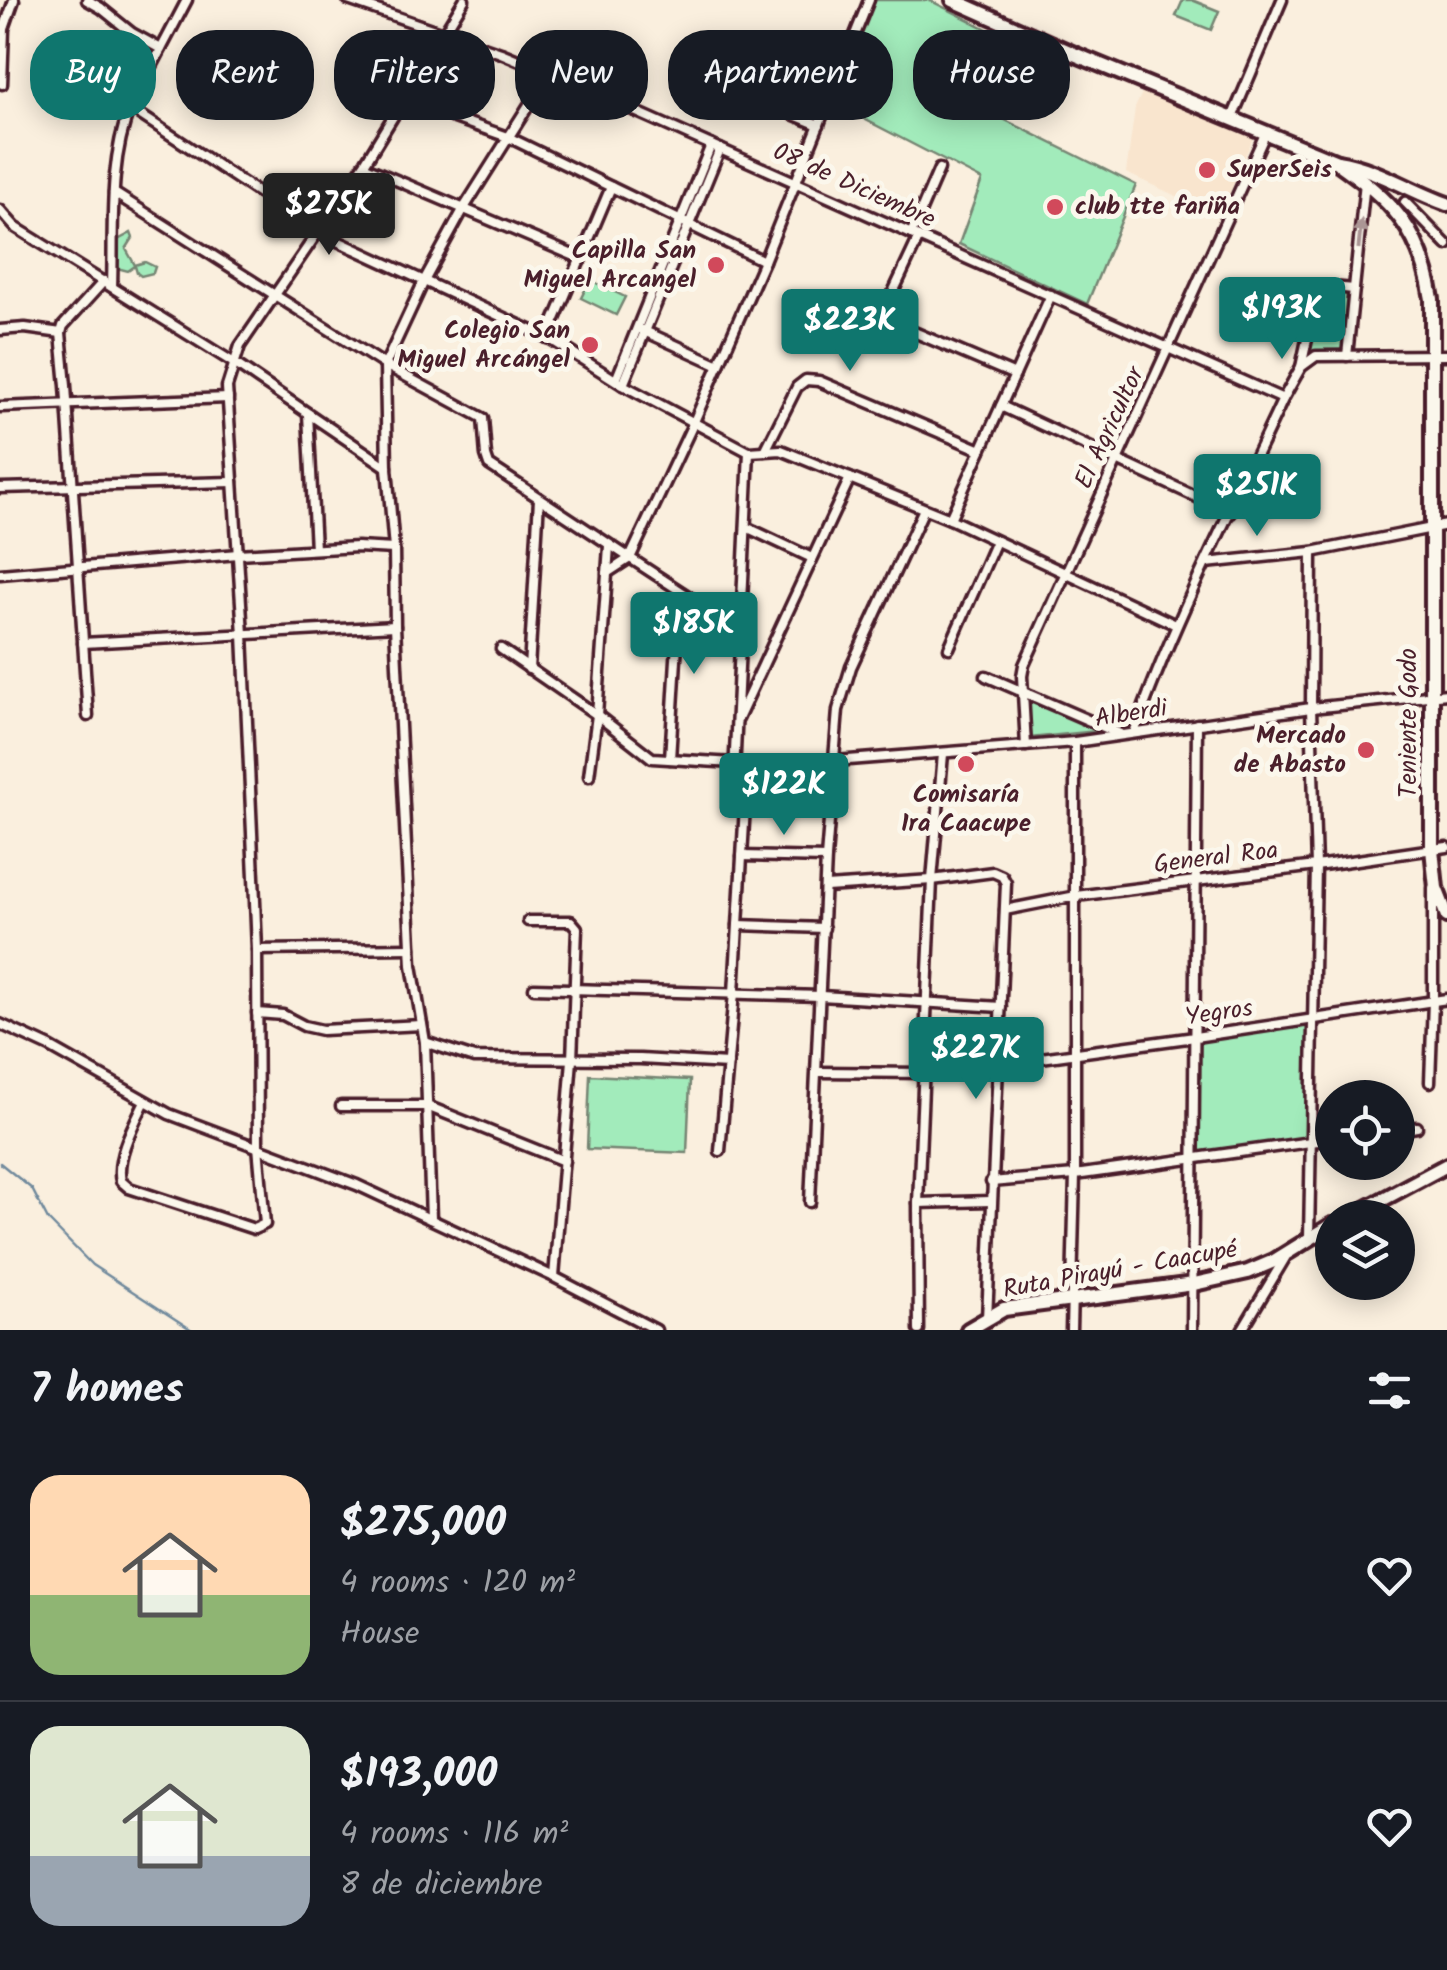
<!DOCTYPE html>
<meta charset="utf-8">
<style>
body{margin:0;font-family:Kalam,sans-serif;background:#20242c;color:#f1f3f6;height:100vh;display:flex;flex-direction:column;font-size:38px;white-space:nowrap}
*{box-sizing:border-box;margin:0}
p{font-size:32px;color:#9ea1a6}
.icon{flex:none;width:55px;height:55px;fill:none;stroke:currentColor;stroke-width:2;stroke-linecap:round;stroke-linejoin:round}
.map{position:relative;height:1330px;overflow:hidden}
.side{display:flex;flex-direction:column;background:#171b24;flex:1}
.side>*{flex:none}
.banner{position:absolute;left:30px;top:30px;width:1388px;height:90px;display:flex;gap:20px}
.tools{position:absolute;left:1315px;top:1080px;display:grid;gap:20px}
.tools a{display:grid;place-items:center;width:100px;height:100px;border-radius:50%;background:#171b24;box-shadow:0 5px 25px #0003;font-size:50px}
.price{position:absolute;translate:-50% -85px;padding:0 22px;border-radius:10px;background:#0f766e;color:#fff;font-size:32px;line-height:65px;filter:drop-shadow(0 2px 5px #0008)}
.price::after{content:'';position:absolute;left:50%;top:60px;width:30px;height:22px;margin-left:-15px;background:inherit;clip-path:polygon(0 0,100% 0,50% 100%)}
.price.active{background:#222;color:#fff}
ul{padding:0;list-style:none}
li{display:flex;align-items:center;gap:30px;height:250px;padding:0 30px}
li+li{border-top:2px solid #363941}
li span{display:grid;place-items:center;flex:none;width:280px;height:200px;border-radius:30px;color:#555}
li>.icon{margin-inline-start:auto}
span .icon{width:120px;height:120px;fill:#fffc;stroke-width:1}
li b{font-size:42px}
h2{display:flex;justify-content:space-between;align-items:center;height:120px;padding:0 30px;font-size:42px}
.tag{padding:0 35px;border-radius:40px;background:#171b24;box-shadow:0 5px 25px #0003;font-size:35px;line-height:90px}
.tag.active{background:#0f766e;color:#fff}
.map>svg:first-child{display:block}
.built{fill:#f9e5ce}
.green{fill:#a2ebbb;stroke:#768573;stroke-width:2.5}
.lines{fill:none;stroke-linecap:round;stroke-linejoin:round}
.stream{stroke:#6f899c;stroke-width:2.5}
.minor-casing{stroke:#4a1f2b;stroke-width:15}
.primary-casing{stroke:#4a1f2b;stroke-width:20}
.minor{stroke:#fbf7ec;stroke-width:8}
.primary{stroke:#fbf7ec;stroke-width:12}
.oneway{fill:#ab9695}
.poi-dot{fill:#d1495b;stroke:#fbf7ec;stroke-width:4}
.labels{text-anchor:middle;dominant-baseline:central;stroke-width:10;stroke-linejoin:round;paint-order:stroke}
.poi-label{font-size:25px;font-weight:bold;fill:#4a1f2b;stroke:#fbf7ec;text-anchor:end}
.street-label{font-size:25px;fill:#4a1f2b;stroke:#fbf7ec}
</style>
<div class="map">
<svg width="1447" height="1330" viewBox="0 0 1447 1330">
<rect width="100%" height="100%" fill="#faefde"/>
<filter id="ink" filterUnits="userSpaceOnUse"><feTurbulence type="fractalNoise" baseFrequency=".01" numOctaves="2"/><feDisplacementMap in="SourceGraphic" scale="20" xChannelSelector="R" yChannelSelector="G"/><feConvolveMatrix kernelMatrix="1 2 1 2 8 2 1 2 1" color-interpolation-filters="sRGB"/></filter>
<g filter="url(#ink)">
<!-- built -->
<path class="built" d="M1145,86L1255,133L1220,216L1126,173L1135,108Z"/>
<!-- green -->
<g class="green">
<path d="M875,0H929L997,34L971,103L1136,185L1087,304L959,244L982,180L833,103Z"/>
<path d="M1183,0H1192L1219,11L1211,30L1176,16Z"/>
<path d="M131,233L133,238L126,249L135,265L145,262L155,267L153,273L141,276L137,273L135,266L128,271L117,268L118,240Z"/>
<path d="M590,280L625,297L616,315L581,298Z"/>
<path d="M1322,289H1354L1347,356H1316L1301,367L1316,298Z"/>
<path d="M1029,697L1106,730L1030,738Z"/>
<path d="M1315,1019L1312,1142L1194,1157L1195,1037Z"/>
<path d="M590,1075L690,1080L687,1153L587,1149Z"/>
</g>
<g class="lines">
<!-- stream -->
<path class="stream" d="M0,1163L32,1189L48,1220L92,1265L192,1330"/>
<!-- minor casing -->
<g class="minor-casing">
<g id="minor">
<path d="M87,0L101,8L132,33L161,49"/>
<path d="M187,0L130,108L318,232L552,340L623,385L749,452L781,450L950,519L1176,625"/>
<path d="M348,0L501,53L549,73L1283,399"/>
<path d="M2,84L4,29L14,0"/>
<path d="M736,91L819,125"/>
<path d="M403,100L508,137L764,261"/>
<path d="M1232,118L1282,0"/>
<path d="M363,166L582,259"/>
<path d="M114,193L385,365L483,418L486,456L489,465L630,558L693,424L764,261L869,0"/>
<path d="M1405,202L1447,245"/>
<path d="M0,210L15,227L234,363L387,467"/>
<path d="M911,234L939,169"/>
<path d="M919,237L881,318L1015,375"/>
<path d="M112,287C114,229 108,163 130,108"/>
<path d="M841,300L881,318"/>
<path d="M0,330L25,328L61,333"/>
<path d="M642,330L719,365"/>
<path d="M547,338L611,187"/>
<path d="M1347,356L1365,182"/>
<path d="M1301,367L1316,298L1322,289L1332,287L1354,289"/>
<path d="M616,380L711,145"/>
<path d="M623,385L720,149"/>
<path d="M1001,406L1231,513"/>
<path d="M0,407L228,398"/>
<path d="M308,414L315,549"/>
<path d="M765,451L797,387L806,380L819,381L981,450"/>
<path d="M749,452L734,774L735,784L746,789L832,794"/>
<path d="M0,488L233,482"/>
<path d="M950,519L1051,295"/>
<path d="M746,527L812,558"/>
<path d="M1206,563L1312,552L1447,525"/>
<path d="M607,573L630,558L740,630"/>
<path d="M0,574L238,554L357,547L394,549"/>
<path d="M83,643L395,626"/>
<path d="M949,648L996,541"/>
<path d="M501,649L597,715L652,758L734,763"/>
<path d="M529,669L539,499"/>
<path d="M986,676L1120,734"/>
<path d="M88,716L66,386L61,333L63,326L104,281"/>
<path d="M738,719L850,478"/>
<path d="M1134,733C1175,618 1232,509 1283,399L1301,367L1316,356L1447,355"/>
<path d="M1026,746L1022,676L1024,665L1266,132"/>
<path d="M670,759L680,593"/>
<path d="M836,761L1075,742L1311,708L1447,694"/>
<path d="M589,776L597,715L609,546"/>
<path d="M742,856L826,858"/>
<path d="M826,887L932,880L993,872L1002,876L1006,883L987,1319"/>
<path d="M1005,910L1076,896L1316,866L1447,847"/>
<path d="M528,921H571L577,928L572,1060L554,1277"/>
<path d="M738,925L824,928"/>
<path d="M257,950L411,948"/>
<path d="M534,988L821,996L1001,1007"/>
<path d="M257,1013L283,1015L304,1026L322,1030L422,1025"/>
<path d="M0,1024L50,1047L169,1114L357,1185L554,1277L656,1330"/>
<path d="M425,1042L474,1058L640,1059L728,1064"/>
<path d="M997,1064L1195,1037L1447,999"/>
<path d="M818,1072L925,1073"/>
<path d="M1430,1082L1433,1001V888"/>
<path d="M145,1101C135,1122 115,1158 121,1181L129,1188L254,1229L265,1224L258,1146L257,950L254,877L243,634L227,387L240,346L363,166L464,0"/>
<path d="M341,1106H427L564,1161"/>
<path d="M1398,1130L1417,1127"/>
<path d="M720,1151L734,993L746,789"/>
<path d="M991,1182L1075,1175L1332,1139"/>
<path d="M810,1202L826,858L838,710L851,667L924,509"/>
<path d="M918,1203L991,1201"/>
<path d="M431,1219L425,1042L412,965L395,626L394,549L387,468L385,365L424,281L464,208L549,73"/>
<path d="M1309,1238L1316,866L1311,708L1312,552"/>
<path d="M919,1330L918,1203L932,880L943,754"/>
<path d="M1071,1330L1075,1175V742"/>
<path d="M1192,1330L1197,724"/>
<path d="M1242,1330L1285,1258"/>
</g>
</g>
<!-- primary casing -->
<g class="primary-casing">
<g id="primary">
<path d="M953,0L1074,54L1337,162C1376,168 1410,191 1447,204"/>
<path d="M1337,162C1392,201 1421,229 1432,299V849L1436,888L1447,916"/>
<path d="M1348,1218L1447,1165"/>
<path d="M968,1330L1004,1309L1194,1284L1248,1272L1274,1261L1332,1225"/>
</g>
</g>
<!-- minor -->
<use href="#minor" class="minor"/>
<!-- primary -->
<use href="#primary" class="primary"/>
</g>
<!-- one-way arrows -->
<defs><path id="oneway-solid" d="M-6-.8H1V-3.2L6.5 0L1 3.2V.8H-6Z" transform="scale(2.5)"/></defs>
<use class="oneway" href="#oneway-solid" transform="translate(1360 234) rotate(-84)"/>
</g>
<!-- markers -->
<g class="poi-dot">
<circle cx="1207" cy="170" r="10"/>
<circle cx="1055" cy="207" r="10"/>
<circle cx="716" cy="265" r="10"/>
<circle cx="590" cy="345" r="10"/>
<circle cx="1366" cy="750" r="10"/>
<circle cx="966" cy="764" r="10"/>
</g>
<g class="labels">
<!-- poi labels -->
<g class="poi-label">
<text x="1227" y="170" text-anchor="start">SuperSeis</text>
<text x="1075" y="207" text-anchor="start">club tte fariña</text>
<text x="696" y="251">Capilla San<tspan x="696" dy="29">Miguel Arcangel</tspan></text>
<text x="570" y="331">Colegio San<tspan x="570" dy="29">Miguel Arcángel</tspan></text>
<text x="1346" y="736">Mercado<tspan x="1346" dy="29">de Abasto</tspan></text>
<text x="966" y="795" text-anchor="middle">Comisaría<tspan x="966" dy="29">1ra Caacupe</tspan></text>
</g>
<!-- street labels -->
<g class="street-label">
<text transform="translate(854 186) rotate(24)">08 de Diciembre</text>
<text transform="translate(1110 428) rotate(-65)">El Agricultor</text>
<text transform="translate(1131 714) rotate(-9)">Alberdi</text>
<text transform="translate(1409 723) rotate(-90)">Teniente Godo</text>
<text transform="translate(1216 858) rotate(-7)">General Roa</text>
<text transform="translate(1219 1013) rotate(-8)">Yegros</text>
<text transform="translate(1120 1270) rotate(-10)">Ruta Pirayú - Caacupé</text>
</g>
</g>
</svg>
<div class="tools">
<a><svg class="icon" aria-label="locate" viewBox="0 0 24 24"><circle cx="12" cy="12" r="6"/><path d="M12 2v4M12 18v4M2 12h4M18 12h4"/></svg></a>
<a><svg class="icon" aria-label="layers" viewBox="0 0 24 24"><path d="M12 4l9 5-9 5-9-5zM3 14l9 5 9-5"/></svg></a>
</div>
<b class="price active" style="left:329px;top:258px">$275K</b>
<b class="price" style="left:1282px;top:362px">$193K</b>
<b class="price" style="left:850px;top:374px">$223K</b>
<b class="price" style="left:1257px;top:539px">$251K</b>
<b class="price" style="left:694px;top:677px">$185K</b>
<b class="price" style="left:784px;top:838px">$122K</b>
<b class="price" style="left:976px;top:1102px">$227K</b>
<div class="banner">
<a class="tag active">Buy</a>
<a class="tag">Rent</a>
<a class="tag">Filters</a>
<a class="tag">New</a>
<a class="tag">Apartment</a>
<a class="tag">House</a>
</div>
</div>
<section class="side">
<h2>7 homes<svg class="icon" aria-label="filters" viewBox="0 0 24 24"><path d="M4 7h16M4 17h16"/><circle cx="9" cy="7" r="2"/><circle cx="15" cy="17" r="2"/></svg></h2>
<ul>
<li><span style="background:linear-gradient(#ffd9b3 60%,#8fb573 0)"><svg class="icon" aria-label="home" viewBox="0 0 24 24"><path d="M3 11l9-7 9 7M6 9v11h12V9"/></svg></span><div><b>$275,000</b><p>4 rooms · 120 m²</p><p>House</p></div><svg class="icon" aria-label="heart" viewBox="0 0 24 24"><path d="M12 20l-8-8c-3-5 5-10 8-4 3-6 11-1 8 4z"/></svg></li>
<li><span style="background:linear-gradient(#dfe7d0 65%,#9aa5b1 0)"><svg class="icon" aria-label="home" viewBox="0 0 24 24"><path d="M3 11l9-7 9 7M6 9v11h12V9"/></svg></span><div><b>$193,000</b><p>4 rooms · 116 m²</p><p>8 de diciembre</p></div><svg class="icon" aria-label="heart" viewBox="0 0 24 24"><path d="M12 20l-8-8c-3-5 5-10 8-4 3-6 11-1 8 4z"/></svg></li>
</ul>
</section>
